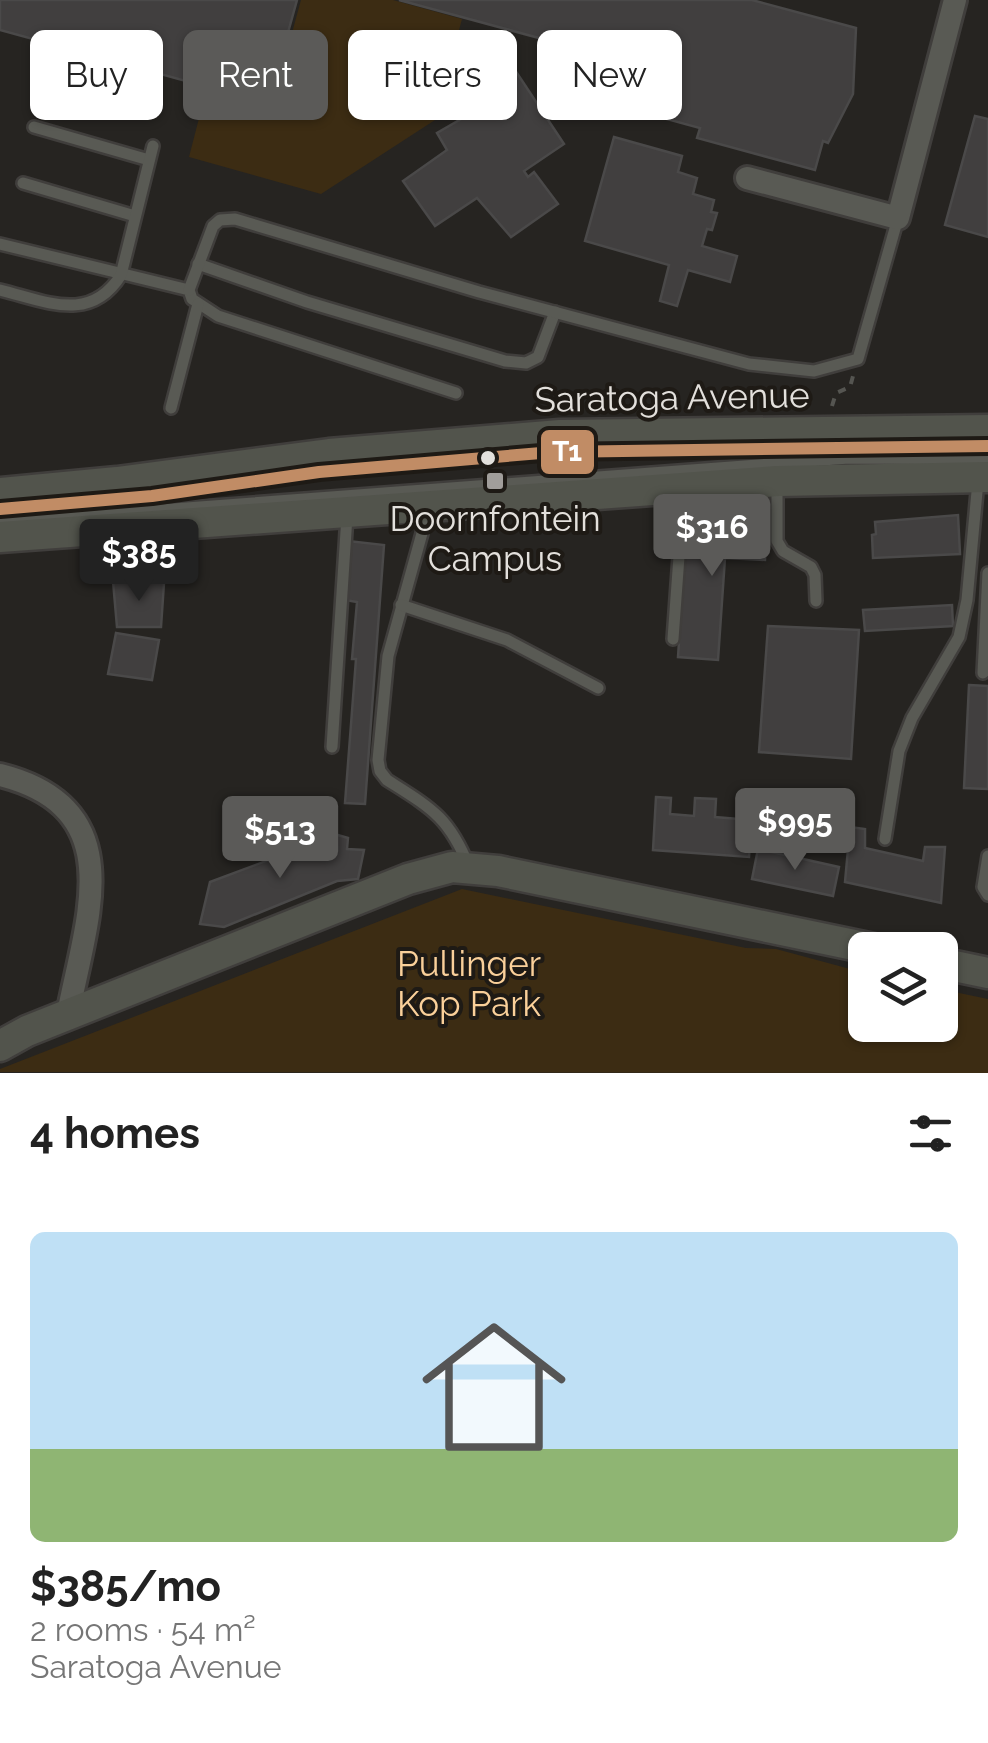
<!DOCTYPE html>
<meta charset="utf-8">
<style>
body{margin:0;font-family:Raleway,sans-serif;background:#f2f2f2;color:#222;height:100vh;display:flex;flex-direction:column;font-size:38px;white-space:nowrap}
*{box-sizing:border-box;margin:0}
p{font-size:32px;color:#767676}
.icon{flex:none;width:55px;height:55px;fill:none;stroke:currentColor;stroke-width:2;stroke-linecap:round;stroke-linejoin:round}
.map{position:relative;height:1073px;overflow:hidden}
.details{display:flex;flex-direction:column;background:#fff;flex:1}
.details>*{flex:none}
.top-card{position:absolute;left:30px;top:30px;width:930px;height:90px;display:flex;gap:20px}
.buttons{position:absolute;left:848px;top:932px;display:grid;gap:20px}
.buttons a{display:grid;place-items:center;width:110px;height:110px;border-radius:15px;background:#fff;box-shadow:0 2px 8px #0004;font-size:50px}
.price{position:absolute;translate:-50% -85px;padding:0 22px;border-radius:10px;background:#5b5a58;color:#fff;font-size:32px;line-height:65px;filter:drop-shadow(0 2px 5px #0008)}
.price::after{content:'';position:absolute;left:50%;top:60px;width:30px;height:22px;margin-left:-15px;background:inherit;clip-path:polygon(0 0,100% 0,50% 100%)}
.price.on{background:#222;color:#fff}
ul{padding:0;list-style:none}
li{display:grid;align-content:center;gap:20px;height:530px;padding:0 30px}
li span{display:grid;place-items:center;height:310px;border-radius:15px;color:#555}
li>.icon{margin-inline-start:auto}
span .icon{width:180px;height:180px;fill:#fffc;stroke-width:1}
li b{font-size:42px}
h2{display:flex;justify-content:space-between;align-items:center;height:120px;padding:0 30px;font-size:42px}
.pill{padding:0 35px;border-radius:15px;background:#fff;box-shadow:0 2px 8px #0004;font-size:35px;line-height:90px}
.pill.on{background:#5b5a58;color:#fff}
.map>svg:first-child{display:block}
.green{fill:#3c2c13}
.building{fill:#413f3f;stroke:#4a4949;stroke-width:2.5}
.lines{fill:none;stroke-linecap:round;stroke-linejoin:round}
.lane-casing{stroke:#403e3c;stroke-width:16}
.street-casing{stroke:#403e3c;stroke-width:28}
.secondary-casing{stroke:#403e3c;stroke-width:35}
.path{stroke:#555551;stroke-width:4;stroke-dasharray:8 8;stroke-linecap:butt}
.lane{stroke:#595a54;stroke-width:11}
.street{stroke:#595a54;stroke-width:22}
.secondary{stroke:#52544c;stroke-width:30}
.bus-1-casing{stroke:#1e1a15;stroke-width:20}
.bus-1{stroke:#c18c65;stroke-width:12}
.bus-dot{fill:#e3e0dc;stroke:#1e1a15;stroke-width:4}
.poi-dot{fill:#a19e9b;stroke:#1e1a15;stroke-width:4}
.labels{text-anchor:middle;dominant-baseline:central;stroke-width:8;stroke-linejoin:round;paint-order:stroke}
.street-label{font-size:35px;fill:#e3e0dc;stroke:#1e1a15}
.poi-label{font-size:35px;fill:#e3e0dc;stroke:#1e1a15}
.park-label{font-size:35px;fill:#fad09a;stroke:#1e1a15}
.line-badge{stroke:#1e1a15;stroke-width:4}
.badge-label{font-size:28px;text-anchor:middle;font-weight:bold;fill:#fff}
</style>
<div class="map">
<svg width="988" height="1073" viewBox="0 0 988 1073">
<rect width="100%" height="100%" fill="#262421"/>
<!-- green -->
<g class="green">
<path d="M301,0H393L462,19L435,120L321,194L189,157L212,68L257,81L283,66Z"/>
<path d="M462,889L746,948L776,949L865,973V1025H940V989L988,999V1073L0,1072V1069Z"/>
</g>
<!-- building -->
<g class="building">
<path d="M0,0H297L279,65L257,78L210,64L204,86L0,30Z"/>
<path d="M399,0H752L856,28L853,94L828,143L823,141L815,170L697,138L700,128L572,93L583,50Z"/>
<path d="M499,46L564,144L524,171L528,177L534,172L558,204L511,237L477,198L435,226L403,181L447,150L437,133L480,108L459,78Z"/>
<path d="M975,116L988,119V237L945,225Z"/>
<path d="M614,137L682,156L678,172L697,178L693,194L714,200L711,212L717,213L712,230L707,229L702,246L737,256L730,282L688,270L677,306L660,301L669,265L585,241Z"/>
<path d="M958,515L960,554L873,558L872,535L876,534L875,522Z"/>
<path d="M712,519L767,523L765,560L725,558L718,660L678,657L687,521L712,523Z"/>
<path d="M348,541L384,545L365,804L345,803L356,659H352L357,602L345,600Z"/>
<path d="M113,581L164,583L161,627H117Z"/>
<path d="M952,605L953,626L865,631L863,610Z"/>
<path d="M768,626L859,630L851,759L759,752Z"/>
<path d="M116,633L159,640L152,680L108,674Z"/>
<path d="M969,685L988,686V789L964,788Z"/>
<path d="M656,797L671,798L670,814L694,816L695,798L716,799L715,817L739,819L740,804L753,805L749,857L653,850Z"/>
<path d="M850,827L865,829V848L923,861L925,847H945L941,903L845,882Z"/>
<path d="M324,831L348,838L347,849L364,850L358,879L337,881L224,927L200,924L210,882L314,843L311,858H321Z"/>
<path d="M758,849L839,867L833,896L752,879Z"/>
</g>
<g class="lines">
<!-- lane casing -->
<g class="lane-casing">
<g id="lane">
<path d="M34,127L149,160"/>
<path d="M23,183L135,216"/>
<path d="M0,244L189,290L192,299L218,316L456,393"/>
<path d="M198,264L307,302L505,361L526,363L538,357L555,312"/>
<path d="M0,290C46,301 90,324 121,275L153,146"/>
<path d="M189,290L213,226L220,220L235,219L479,292L749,364L814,371L858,359L898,218"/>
<path d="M171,408L198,304"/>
<path d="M777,485V541L783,551L811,567L815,575L816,601"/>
<path d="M429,508L388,656L378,760L380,771L387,780C431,808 449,817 469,867"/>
<path d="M0,509L152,496L319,472L553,452L988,446"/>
<path d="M0,522L849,458L988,459"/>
<path d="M401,605L507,640L598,688"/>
<path d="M673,639L684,488"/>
<path d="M983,673L988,573"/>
<path d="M332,747L347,516"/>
<path d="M885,839L899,751L912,718L959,637L967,600L978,481"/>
<path d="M988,856L983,887L988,895"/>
</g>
</g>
<!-- street casing -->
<g class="street-casing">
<g id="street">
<path d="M747,178L898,218L955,0"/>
<path d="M0,775C131,808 87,916 68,1014"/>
</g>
</g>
<!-- secondary casing -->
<g class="secondary-casing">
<g id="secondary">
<path d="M0,493L117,482L329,454L560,435L988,430"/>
<path d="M0,537L778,481L988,477"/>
<path d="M940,963L988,973"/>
<path d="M0,1046L27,1031L408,879L452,867L498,871L878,950"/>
</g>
</g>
<!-- path -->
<path class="path" d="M832,406L836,393L850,387L853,376"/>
<!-- lane -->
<use href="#lane" class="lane"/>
<!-- street -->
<use href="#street" class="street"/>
<!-- secondary -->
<use href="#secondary" class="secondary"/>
<!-- bus-1 casing -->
<g class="bus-1-casing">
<path id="bus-1" d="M0,509L152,496L319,472L553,452L988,446"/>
</g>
<!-- bus-1 -->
<use href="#bus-1" class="bus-1"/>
</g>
<!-- markers -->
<circle class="bus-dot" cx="488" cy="458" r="9"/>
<rect class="poi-dot" x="485" y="471" width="20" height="20" rx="5"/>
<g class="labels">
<!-- street labels -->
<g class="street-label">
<text transform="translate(672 397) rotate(-1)">Saratoga Avenue</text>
</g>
<!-- poi labels -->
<g class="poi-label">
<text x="495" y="518">Doornfontein<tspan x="495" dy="40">Campus</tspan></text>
</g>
<!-- park labels -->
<g class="park-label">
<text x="469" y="963">Pullinger<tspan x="469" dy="40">Kop Park</tspan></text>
</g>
</g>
<rect class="line-badge" x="539" y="428" width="57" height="48" rx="10" fill="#c18c65"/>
<g class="badge-label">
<text x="567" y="461">T1</text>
</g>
</svg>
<div class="buttons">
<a><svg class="icon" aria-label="layers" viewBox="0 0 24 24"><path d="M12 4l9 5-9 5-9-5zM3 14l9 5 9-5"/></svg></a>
</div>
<b class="price" style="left:712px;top:579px">$316</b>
<b class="price on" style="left:139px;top:604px">$385</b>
<b class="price" style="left:795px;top:873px">$995</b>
<b class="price" style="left:280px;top:881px">$513</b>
<div class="top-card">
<a class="pill">Buy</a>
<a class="pill on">Rent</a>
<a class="pill">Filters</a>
<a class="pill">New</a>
</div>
</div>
<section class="details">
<h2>4 homes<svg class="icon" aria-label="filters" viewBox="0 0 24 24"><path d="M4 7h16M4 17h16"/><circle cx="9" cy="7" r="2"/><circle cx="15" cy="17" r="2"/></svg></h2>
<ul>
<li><span style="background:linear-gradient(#bfe0f5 70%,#8fb573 0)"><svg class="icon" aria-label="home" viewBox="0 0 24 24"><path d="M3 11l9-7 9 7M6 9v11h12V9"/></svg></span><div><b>$385/mo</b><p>2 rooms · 54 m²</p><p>Saratoga Avenue</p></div></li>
</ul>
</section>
